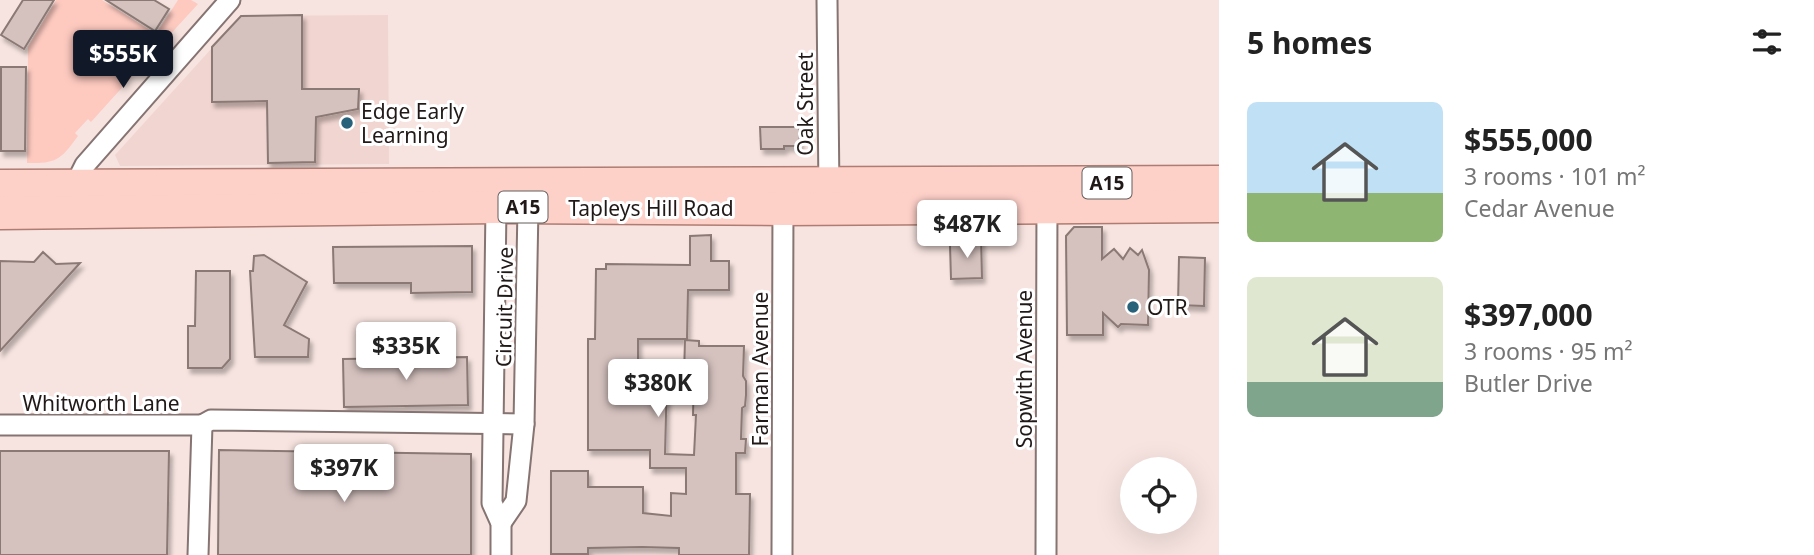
<!DOCTYPE html>
<meta charset="utf-8">
<style>
body{margin:0;font-family:"Noto Sans",sans-serif;background:#f2f2f2;color:#222;height:100vh;display:flex;flex-direction:column;font-size:26px;white-space:nowrap}
*{box-sizing:border-box;margin:0}
p{font-size:23px;color:#767676}
.icon{flex:none;width:38px;height:38px;fill:none;stroke:currentColor;stroke-width:2;stroke-linecap:round;stroke-linejoin:round}
.map{position:relative;flex:1;overflow:hidden}
.drawer{display:flex;flex-direction:column;background:#fff;width:595px}
.drawer>*{flex:none}
.tools{position:absolute;left:1120px;top:457px;display:grid;gap:14px}
.tools a{display:grid;place-items:center;width:77px;height:77px;border-radius:50%;background:#fff;box-shadow:0 7px 28px #0002;font-size:35px}
.price{position:absolute;translate:-50% -60px;padding:0 16px;border-radius:7px;background:#fff;color:#222;font-size:23px;line-height:46px;filter:drop-shadow(0 2px 4px #0008)}
.price::after{content:'';position:absolute;left:50%;top:42px;width:21px;height:16px;margin-left:-10px;background:inherit;clip-path:polygon(0 0,100% 0,50% 100%)}
.price.selected{background:#111827;color:#fff}
ul{padding:0;list-style:none}
li{display:flex;align-items:center;gap:21px;height:175px;padding:0 28px}
li span{display:grid;place-items:center;flex:none;width:196px;height:140px;border-radius:10px;color:#555}
li>.icon{margin-inline-start:auto}
span .icon{width:84px;height:84px;fill:#fffc;stroke-width:1}
li b{font-size:30px}
h2{display:flex;justify-content:space-between;align-items:center;height:84px;padding:0 28px;font-size:30px}
main{display:flex;flex:1;min-height:0}
.map>svg:first-child{display:block}
.built{fill:#f1d5d0}
.green{fill:#fecac0}
.building{fill:#d5c2bf;stroke:#8a7975;stroke-width:2;filter:url(#shadow)}
.lines{fill:none;stroke-linecap:round;stroke-linejoin:round}
.minor-casing{stroke:#857471;stroke-width:23}
.primary-casing{stroke:#ae7c72;stroke-width:35}
.minor{stroke:#fff;stroke-width:19}
.primary{stroke:#fdd0c8;stroke-width:32}
.poi-dot{fill:#28617a;stroke:#fff;stroke-width:2.5}
.labels{text-anchor:middle;dominant-baseline:central;stroke-width:6;stroke-linejoin:round;paint-order:stroke}
.shield{fill:#fff;stroke:#635e5d;stroke-width:2}
.shield-label{font-size:19px;font-weight:bold;fill:#201918}
.street-label{font-size:21px;fill:#201918;stroke:#fff}
.poi-label{font-size:21px;fill:#201918;stroke:#fff;text-anchor:start}
</style>
<main>
<div class="map">
<svg width="1219" height="555" viewBox="0 0 1219 555">
<defs>
<filter id="shadow"><feDropShadow dx="3" dy="5" stdDeviation="2" flood-color="#0004"/></filter>
</defs>
<rect width="100%" height="100%" fill="#f7e4e0"/>
<!-- built -->
<path class="built" d="M388,15L389,164L120,166L115,155L241,16Z"/>
<!-- green -->
<path class="green" d="M56,0H102L156,34L178,0H191L198,4L144,63L141,61L134,68L137,71L91,122L88,119L75,133L78,136C61,159 57,164 27,163L28,47Z"/>
<!-- building -->
<g class="building">
<path d="M23,0H54L24,49L1,35Z"/>
<path d="M106,0H154L169,9L155,31Z"/>
<path d="M302,15V89H359L358,109L316,117L315,162L268,163L267,101L212,102V47L241,16Z"/>
<path d="M1,67H26L25,151H1Z"/>
<path d="M760,127H799L800,146H784V149H761Z"/>
<path d="M1074,227H1102V259L1114,249L1123,259L1130,248L1138,255L1142,250L1149,270L1148,325L1121,324L1118,327L1103,313V335H1067L1066,236Z"/>
<path d="M711,235V261H729V290H688L687,339H638V378H667L665,454L694,455L696,415H693L694,375H684L685,340L699,341V346H744L743,376L746,381V395L745,406L742,408L741,439H746L745,453H736V494H750L749,555H679V548L642,547L588,548V554H551V471H588V487H643V513L671,516V493L686,494V468H650V450H588V339H595L596,269H606V264L690,265V236Z"/>
<path d="M981,237L982,278L951,279L950,245H965V238Z"/>
<path d="M472,246V292L411,293V283H334L333,247Z"/>
<path d="M43,252L56,264L80,263L0,351V261L34,262Z"/>
<path d="M264,255L307,282L284,325L309,339L308,357H255L250,271H253L254,256Z"/>
<path d="M1179,257L1205,258L1204,306L1178,305Z"/>
<path d="M196,271H230V359L222,368H188V326H195Z"/>
<path d="M467,357L468,405L344,407L343,359Z"/>
<path d="M219,450L471,454V555H218Z"/>
<path d="M0,451H169L167,555H0Z"/>
</g>
<g class="lines">
<!-- minor casing -->
<g class="minor-casing">
<g id="minor">
<path d="M827,0L829,191"/>
<path d="M79,195L81,173L85,165L230,0"/>
<path d="M0,425H202"/>
<path d="M501,523L516,501L524,424L528,207L522,198"/>
<path d="M198,555L202,425L211,420L524,424"/>
<path d="M501,555V523L492,503L496,207L502,198"/>
<path d="M782,555L783,199"/>
<path d="M1046,555L1047,199"/>
</g>
</g>
<!-- primary casing -->
<g class="primary-casing">
<g id="primary">
<path d="M0,186L1219,182"/>
<path d="M0,213L496,207L783,209L1219,206"/>
</g>
</g>
<!-- minor -->
<use href="#minor" class="minor"/>
<!-- primary -->
<use href="#primary" class="primary"/>
</g>
<!-- markers -->
<g class="poi-dot">
<circle cx="347" cy="123" r="7"/>
<circle cx="1133" cy="307" r="7"/>
</g>
<g class="labels">
<!-- shield labels -->
<g class="shield">
<rect x="1082.5" y="167.5" width="49" height="31" rx="5"/>
<rect x="498.5" y="191.5" width="49" height="31" rx="5"/>
</g>
<g class="shield-label">
<text x="1107" y="183">A15</text>
<text x="523" y="207">A15</text>
</g>
<!-- street labels -->
<g class="street-label">
<text transform="translate(805 104) rotate(-90)">Oak Street</text>
<text x="651" y="208">Tapleys Hill Road</text>
<text transform="translate(504 307) rotate(-89)">Circuit Drive</text>
<text transform="translate(760 369) rotate(-90)">Farman Avenue</text>
<text transform="translate(1024 369) rotate(-90)">Sopwith Avenue</text>
<text x="101" y="403">Whitworth Lane</text>
</g>
<!-- poi labels -->
<g class="poi-label">
<text x="361" y="111">Edge Early<tspan x="361" dy="24">Learning</tspan></text>
<text x="1147" y="307">OTR</text>
</g>
</g>
</svg>
<div class="tools">
<a><svg class="icon" aria-label="locate" viewBox="0 0 24 24"><circle cx="12" cy="12" r="6"/><path d="M12 2v4M12 18v4M2 12h4M18 12h4"/></svg></a>
</div>
<b class="price selected" style="left:123px;top:90px">$555K</b>
<b class="price" style="left:967px;top:260px">$487K</b>
<b class="price" style="left:406px;top:382px">$335K</b>
<b class="price" style="left:658px;top:419px">$380K</b>
<b class="price" style="left:344px;top:504px">$397K</b>
</div>
<section class="drawer">
<h2>5 homes<svg class="icon" aria-label="filters" viewBox="0 0 24 24"><path d="M4 7h16M4 17h16"/><circle cx="9" cy="7" r="2"/><circle cx="15" cy="17" r="2"/></svg></h2>
<ul>
<li><span style="background:linear-gradient(#bfe0f5 65%,#8fb573 0)"><svg class="icon" aria-label="home" viewBox="0 0 24 24"><path d="M3 11l9-7 9 7M6 9v11h12V9"/></svg></span><div><b>$555,000</b><p>3 rooms · 101 m²</p><p>Cedar Avenue</p></div></li>
<li><span style="background:linear-gradient(#dfe7d0 75%,#7fa58c 0)"><svg class="icon" aria-label="home" viewBox="0 0 24 24"><path d="M3 11l9-7 9 7M6 9v11h12V9"/></svg></span><div><b>$397,000</b><p>3 rooms · 95 m²</p><p>Butler Drive</p></div></li>
</ul>
</section>
</main>
